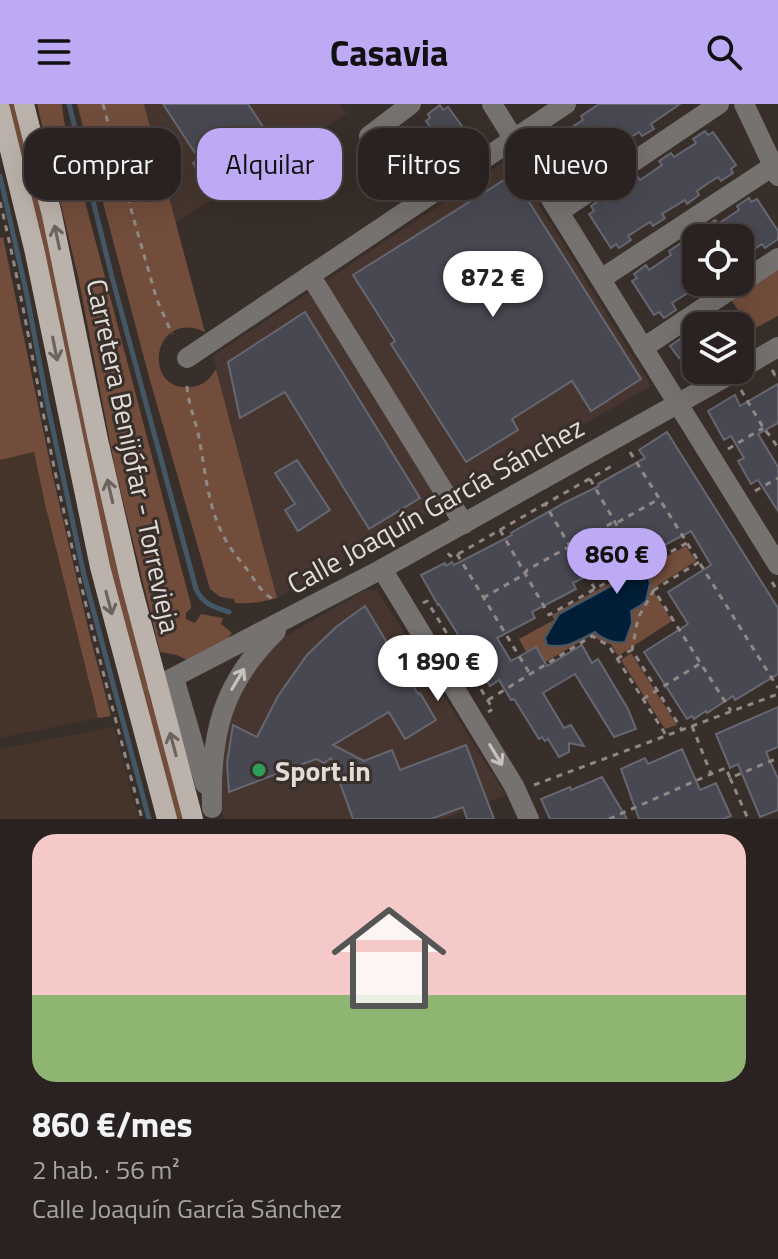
<!DOCTYPE html>
<html lang="es">
<meta charset="utf-8">
<style>
body{margin:0;font-family:"Titillium Web",sans-serif;background:#362f2d;color:#f1f3f6;height:100vh;display:flex;flex-direction:column;font-size:30px;white-space:nowrap}
*{box-sizing:border-box;margin:0}
p{font-size:26px;color:#a5a4a5}
.icon{flex:none;width:44px;height:44px;fill:none;stroke:currentColor;stroke-width:2;stroke-linecap:round;stroke-linejoin:round}
.map{position:relative;height:715px;overflow:hidden}
.drawer{display:flex;flex-direction:column;background:#2a2220;flex:1}
.drawer>*{flex:none}
.hud{position:absolute;left:24px;top:24px;width:730px;height:72px;display:flex;gap:16px}
.fabs{position:absolute;left:682px;top:120px;display:grid;gap:16px}
.fabs a{display:grid;place-items:center;width:72px;height:72px;border-radius:16px;background:#2a2220;box-shadow:0 8px 32px #0002,0 0 0 2px #463f3e;font-size:40px}
.price{position:absolute;translate:-50% -68px;padding:0 18px;border-radius:28px;background:#fff;color:#222;font-size:26px;line-height:52px;filter:drop-shadow(0 2px 4px #0008)}
.price::after{content:'';position:absolute;left:50%;top:48px;width:24px;height:18px;margin-left:-12px;background:inherit;clip-path:polygon(0 0,100% 0,50% 100%)}
.price.selected{background:#bea9f5;color:#111}
ul{padding:0;list-style:none}
li{display:grid;align-content:center;gap:16px;height:424px;padding:0 32px}
li span{display:grid;place-items:center;height:248px;border-radius:24px;color:#555}
li>.icon{margin-inline-start:auto}
span .icon{width:144px;height:144px;fill:#fffc;stroke-width:1}
li b{font-size:34px}
.chip{padding:0 28px;border-radius:24px;background:#2a2220;box-shadow:0 8px 32px #0002,0 0 0 2px #463f3e;font-size:28px;line-height:72px}
.chip.selected{background:#bea9f5;color:#111}
header{display:flex;justify-content:space-between;align-items:center;height:104px;padding:0 32px;background:#bea9f5;color:#111;font-size:36px;font-weight:700}
.map>svg:first-child{display:block}
.built{fill:#46362f}
.education{fill:#45342a}
.green{fill:#724d3c}
.water{fill:#001e36;stroke:#445767;stroke-width:2}
.lines{fill:none;stroke-linecap:round;stroke-linejoin:round}
.stream{stroke:#445767;stroke-width:5}
.building{fill:#484852;stroke:#676772;stroke-width:2}
.path{stroke:#908885;stroke-width:3;stroke-dasharray:6 6;stroke-linecap:butt}
.minor{stroke:#76726f;stroke-width:20}
.major{stroke:#bcb2ac;stroke-width:20}
.oneway{stroke:#6d635e}
.oneway2{stroke:#c7c2be}
.leisure-dot{fill:#2e9e5b;stroke:#382e2a;stroke-width:3}
.labels{text-anchor:middle;dominant-baseline:central;stroke-width:6;stroke-linejoin:round;paint-order:stroke}
.street-label{font-size:28px;fill:#e2dcd9;stroke:#382e2a}
.poi-label{font-size:28px;font-weight:bold;fill:#e2dcd9;stroke:#382e2a;text-anchor:start}
</style>
<header><svg class="icon" aria-label="menu" viewBox="0 0 24 24"><path d="M4 6h16M4 12h16M4 18h16"/></svg>Casavia<svg class="icon" aria-label="search" viewBox="0 0 24 24"><circle cx="10" cy="10" r="6"/><path d="M15 15l6 6"/></svg></header>
<div class="map">
<svg width="778" height="715" viewBox="0 0 778 715">
<rect width="100%" height="100%" fill="#382e2a"/>
<!-- built -->
<g class="built">
<path d="M144,0H340L346,10L175,119Z"/>
<path d="M510,54L651,282L277,494L213,252Z"/>
<path d="M365,486H377L506,691L443,715H224L218,696L216,666L236,588L279,536Z"/>
</g>
<!-- education -->
<g class="education">
<path d="M34,348L45,400L98,614L0,634V356Z"/>
<path d="M114,623L139,715H0V645Z"/>
</g>
<!-- green -->
<g class="green">
<path d="M7,0H16L184,715H176L110,467Z"/>
<path d="M37,0H62L64,17L191,501V504L186,509V515L195,519L201,510L223,514L221,520L232,529L227,535L187,556L177,551L160,548L115,364L79,177Z"/>
<path d="M77,0H144L205,228C152,203 141,289 191,283C203,282 210,275 216,265L277,494C263,498 250,500 235,499L234,495L220,493L210,485L149,273Z"/>
<path d="M3,133L53,373L90,532L111,612L98,614L45,400L34,348L0,356V134Z"/>
<path d="M778,161V212L752,226L729,193Z"/>
<path d="M686,442L696,457L652,485L672,517L618,552L611,540L602,538L592,531L535,564L519,535L554,516L552,511L639,463L641,466Z"/>
<path d="M631,549L677,621L665,625L621,556Z"/>
</g>
<!-- water -->
<path class="water" d="M637,468L647,470L650,479L646,497L641,501L631,507L632,519L625,538C615,540 602,535 595,528C576,537 568,545 547,541L545,534L559,510Z"/>
<g class="lines">
<!-- stream -->
<g class="stream">
<path d="M69,0L112,173L196,485C203,500 213,503 229,508"/>
<path d="M0,72L26,187L47,298L84,471L149,715"/>
</g>
</g>
<!-- building -->
<g class="building">
<path d="M163,0H248L275,41L208,84L193,59L199,55Z"/>
<path d="M599,0H680L651,20L654,25L642,32L639,28L618,42L621,46L609,55L606,50L584,64L587,69L575,77L572,72L567,76L544,42L549,39L547,35L559,27L561,30L583,16L581,12Z"/>
<path d="M440,1L443,6L448,3L470,33L465,36L468,41L456,49L453,45L449,48L426,17L430,14L428,10Z"/>
<path d="M705,27L708,31L713,28L736,61L731,65L733,69L721,77L718,73L707,80L697,87L699,91L687,100L685,96L662,110L665,114L653,122L650,118L628,132L631,136L619,144L616,140L611,144L589,110L594,107L591,102L603,94L606,98L628,84L625,80L637,72L640,76L662,61L659,57L671,49L674,53L696,39L693,35Z"/>
<path d="M416,47L428,63L424,66L427,70L415,79L412,75L407,78L395,62Z"/>
<path d="M512,71L641,275L591,307L572,277L512,315L518,326L466,358L391,240L395,237L353,171Z"/>
<path d="M749,94L751,98L757,95L778,127V135L765,144L762,140L740,155V134H697L705,128L703,124L715,116L718,120L739,106L737,102Z"/>
<path d="M681,139L684,143L689,139L696,150V178H707L711,183L698,191L694,185L672,199L676,206L664,214L659,208L654,211L632,177L637,174L634,170L646,161L649,166L671,151L669,147Z"/>
<path d="M305,208L420,394L369,425L285,288L240,314L228,258Z"/>
<path d="M696,224V247L686,254L684,250L679,254L670,242Z"/>
<path d="M778,280V319L758,330L778,363V407L758,376L751,380L738,357L744,354L731,332L724,336L708,307L735,291L740,302Z"/>
<path d="M667,328L778,504V570L735,596L733,592L707,609L706,607L694,615L692,612L687,615L644,548L688,520L668,488L711,461L691,427L644,452L642,447L598,472L595,468L573,479L576,485L532,508L535,514L497,534L511,557L536,543L547,562L582,541L592,559L598,555L628,605L636,625L614,633L575,570L543,589L564,624L571,621L584,642L569,639V648L559,653L548,635L545,637L542,633L539,635L514,595L511,596L499,576L490,582L439,500L438,501L421,471L445,459L446,462L452,458L454,461L512,431L511,429L564,399L599,382L598,380L645,354L639,346Z"/>
<path d="M297,356L330,406L298,427L285,406L295,400L275,369Z"/>
<path d="M365,502L418,590L420,589L436,616L405,635L389,608L333,641L364,657L392,646L400,666L466,641L494,715H467L463,703L431,715H353L331,654L324,659L316,655L229,688L227,659L233,621L257,633L278,592L307,551L336,523Z"/>
<path d="M778,603V643L766,648L778,675V706L760,713L738,660L730,664L716,630Z"/>
<path d="M682,645L700,686L716,679L731,712L723,715H639L621,665L645,654L648,660Z"/>
<path d="M602,673L627,715H550L541,695L570,683L571,686Z"/>
</g>
<g class="lines">
<!-- path -->
<g class="path">
<path d="M103,0L134,116L157,196L172,230"/>
<path d="M0,98C25,200 40,305 64,408C87,511 115,613 142,715"/>
<path d="M772,266L775,271L778,269"/>
<path d="M187,282C188,298 194,313 198,329C205,363 207,400 223,431C230,446 241,457 251,471C258,481 264,492 276,496"/>
<path d="M741,286L764,325L771,333L778,344"/>
<path d="M728,345L763,324"/>
<path d="M630,348L778,584"/>
<path d="M590,375L638,458"/>
<path d="M755,387L778,374"/>
<path d="M500,426L549,511L639,460L641,464L687,439"/>
<path d="M448,449L450,452L460,449L545,400"/>
<path d="M457,450L530,570"/>
<path d="M699,458L654,486L731,607"/>
<path d="M772,478L778,488"/>
<path d="M595,485L545,400L612,362L610,358"/>
<path d="M654,486L638,514L632,546L682,626"/>
<path d="M483,494L525,470L527,466L612,419L618,418L659,395"/>
<path d="M423,499L427,497L493,605L488,608"/>
<path d="M617,555L631,546"/>
<path d="M643,595L701,559"/>
<path d="M488,596L592,532L609,542L666,631"/>
<path d="M692,622L711,670L726,664L730,674L778,654"/>
<path d="M730,674L748,715"/>
<path d="M534,681L778,590"/>
<path d="M609,715L711,670"/>
</g>
<!-- minor -->
<g class="minor">
<path d="M492,0L778,461"/>
<path d="M744,0L778,72"/>
<path d="M369,32L411,0"/>
<path d="M559,108L719,0"/>
<path d="M310,171L464,420"/>
<path d="M601,175L773,62"/>
<path d="M643,244L778,154"/>
<path d="M187,254L566,0"/>
<path d="M740,265L778,243"/>
<path d="M382,465L514,682L529,715"/>
<path d="M174,574L205,680"/>
<path d="M157,582L382,465L738,266"/>
<path d="M212,704C210,630 222,580 276,527"/>
</g>
<!-- major -->
<g class="major">
<path d="M24,0L52,111L98,336L131,480L193,715"/>
<path d="M0,5L35,149L100,463L167,715"/>
</g>
</g>
<!-- one-way arrows -->
<defs><path id="oneway-shaft" d="M-6 0H5M1.5-3L5.5 0L1.5 3" fill="none" stroke-width="1.6" stroke-linecap="round" stroke-linejoin="round" transform="scale(2)"/></defs>
<g class="oneway">
<use href="#oneway-shaft" transform="translate(57 133) rotate(-102)"/>
<use href="#oneway-shaft" transform="translate(55 245) rotate(79)"/>
<use href="#oneway-shaft" transform="translate(110 387) rotate(-103)"/>
<use href="#oneway-shaft" transform="translate(109 499) rotate(75)"/>
<use href="#oneway-shaft" transform="translate(173 640) rotate(-105)"/>
</g>
<g class="oneway2">
<use href="#oneway-shaft" transform="translate(238 575) rotate(-59)"/>
<use href="#oneway-shaft" transform="translate(496 651) rotate(59)"/>
</g>
<!-- markers -->
<circle class="leisure-dot" cx="259" cy="666" r="8"/>
<g class="labels">
<!-- street labels -->
<g class="street-label">
<text transform="translate(134 352) rotate(78)">Carretera Benijófar - Torrevieja</text>
<text transform="translate(435 401) rotate(-29)">Calle Joaquín García Sánchez</text>
</g>
<!-- poi labels -->
<g class="poi-label">
<text x="275" y="666">Sport.in</text>
</g>
</g>
</svg>
<div class="fabs">
<a><svg class="icon" aria-label="locate" viewBox="0 0 24 24"><circle cx="12" cy="12" r="6"/><path d="M12 2v4M12 18v4M2 12h4M18 12h4"/></svg></a>
<a><svg class="icon" aria-label="layers" viewBox="0 0 24 24"><path d="M12 4l9 5-9 5-9-5zM3 14l9 5 9-5"/></svg></a>
</div>
<b class="price" style="left:493px;top:215px">872 €</b>
<b class="price selected" style="left:617px;top:492px">860 €</b>
<b class="price" style="left:438px;top:599px">1 890 €</b>
<div class="hud">
<a class="chip">Comprar</a>
<a class="chip selected">Alquilar</a>
<a class="chip">Filtros</a>
<a class="chip">Nuevo</a>
</div>
</div>
<section class="drawer">
<ul>
<li><span style="background:linear-gradient(#f6c9c9 65%,#8fb573 0)"><svg class="icon" aria-label="home" viewBox="0 0 24 24"><path d="M3 11l9-7 9 7M6 9v11h12V9"/></svg></span><div><b>860 €/mes</b><p>2 hab. · 56 m²</p><p>Calle Joaquín García Sánchez</p></div></li>
</ul>
</section>
